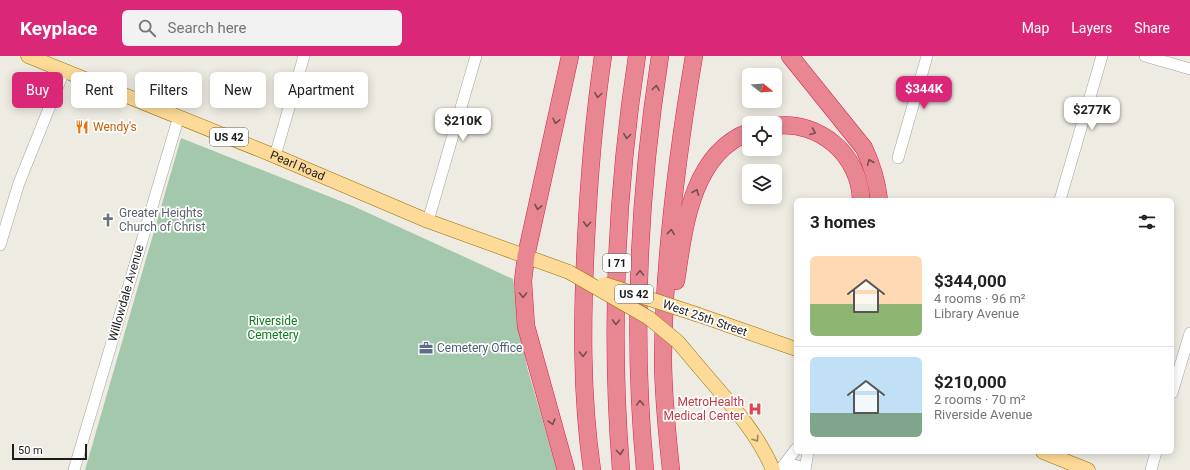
<!DOCTYPE html>
<meta charset="utf-8">
<style>
body{margin:0;font-family:Roboto,sans-serif;background:#f2f2f2;color:#202124;height:100vh;display:flex;flex-direction:column;font-size:15px;white-space:nowrap}
*{box-sizing:border-box;margin:0}
p{font-size:13px;color:#757577}
.icon{flex:none;width:22px;height:22px;fill:none;stroke:currentColor;stroke-width:2;stroke-linecap:round;stroke-linejoin:round}
.map{position:relative;flex:1;overflow:hidden}
.panel{position:absolute;left:794px;top:142px;width:380px;height:256px;display:flex;flex-direction:column;background:#fff;border-radius:6px;box-shadow:0 2px 10px #0003}
.panel>*{flex:none}
.guide{position:absolute;left:12px;top:16px;width:380px;height:36px;display:flex;gap:8px}
.needle{width:26px;rotate:107deg}
.buttons{position:absolute;left:742px;top:12px;display:grid;gap:8px}
.buttons a{display:grid;place-items:center;width:40px;height:40px;border-radius:6px;background:#fff;box-shadow:0 2px 10px #0003;font-size:20px}
.scale{position:absolute;left:12px;bottom:10px;width:75px;box-sizing:border-box;padding-left:4px;border:2px solid #1d1d1d;border-top:0;font-size:11px;line-height:14px;white-space:nowrap;color:#1d1d1d;-webkit-text-stroke:3px #fff;paint-order:stroke}
.price{position:absolute;translate:-50% -34px;padding:0 9px;border-radius:8px;background:#fff;color:#222;font-size:13px;line-height:26px;filter:drop-shadow(0 1px 2px #0008)}
.price::after{content:'';position:absolute;left:50%;top:24px;width:12px;height:9px;margin-left:-6px;background:inherit;clip-path:polygon(0 0,100% 0,50% 100%)}
.price.on{background:#db2777;color:#fff}
ul{padding:0;list-style:none}
li{display:flex;align-items:center;gap:12px;height:100px;padding:0 16px}
li+li{border-top:1px solid #e0e0e0}
li span{display:grid;place-items:center;flex:none;width:112px;height:80px;border-radius:6px;color:#555}
li>.icon{margin-inline-start:auto}
span .icon{width:48px;height:48px;fill:#fffc;stroke-width:1}
li b{font-size:17px}
h2{display:flex;justify-content:space-between;align-items:center;height:48px;padding:0 16px;font-size:17px}
.pill{padding:0 14px;border-radius:6px;background:#fff;box-shadow:0 2px 10px #0003;font-size:14px;line-height:36px}
.pill.on{background:#db2777;color:#fff}
header{display:flex;align-items:center;gap:24px;box-sizing:border-box;height:56px;padding:0 20px;background:#db2777;color:#fff}
header strong{font-size:19px}
nav{display:flex;gap:22px;margin-inline-start:auto;font-size:14px}
.search{width:280px;height:36px;background:#f2f2f2;display:flex;align-items:center;gap:10px;box-sizing:border-box;padding:0 14px;border-radius:6px;color:#757577;font-size:15px}
.map>svg:first-child{display:block}
.cemetery{fill:#a3c8ab}
.lines{fill:none;stroke-linecap:round;stroke-linejoin:round}
.minor-casing{stroke:#a4a4a4;stroke-width:12}
.major-casing{stroke:#957100;stroke-width:15}
.highway-casing{stroke:#db2050;stroke-width:18}
.minor{stroke:#fff;stroke-width:11}
.major{stroke:#fdda98;stroke-width:14}
.highway{stroke:#e88791;stroke-width:17}
.major-bridge-casing{stroke:#957100;stroke-width:15;stroke-linecap:butt}
.major-bridge{stroke:#fdda98;stroke-width:14}
.oneway{stroke:#784d51}
.oneway2{stroke:#988561}
.labels{text-anchor:middle;dominant-baseline:central;stroke-width:3.5;stroke-linejoin:round;paint-order:stroke}
.shield{fill:#fff;stroke:#616161;stroke-width:1}
.shield-label{font-size:11px;font-weight:bold;fill:#1d1d1d}
.food-label{font-size:12px;fill:#c56008;stroke:#fff;text-anchor:start}
.street-label{font-size:12px;fill:#1d1d1d;stroke:#fff}
.worship-label{font-size:12px;fill:#5b616d;stroke:#fff;text-anchor:start}
.park-label{font-size:12px;fill:#097c1d;stroke:#fff}
.service-label{font-size:12px;fill:#4e5e75;stroke:#fff;text-anchor:start}
.health-label{font-size:12px;fill:#be3a42;stroke:#fff;text-anchor:end}
</style>
<header>
<strong>Keyplace</strong>
<div class="search"><svg class="icon" aria-label="search" viewBox="0 0 24 24"><circle cx="10" cy="10" r="6"/><path d="M15 15l6 6"/></svg>Search here</div>
<nav><a>Map</a><a>Layers</a><a>Share</a></nav>
</header>
<div class="map">
<svg width="1190" height="414" viewBox="0 0 1190 414">
<rect width="100%" height="100%" fill="#eeebe2"/>
<!-- cemetery -->
<path class="cemetery" d="M181,82L353,150L513,223L527,311L557,414H85Z"/>
<g class="lines">
<!-- minor casing -->
<g class="minor-casing">
<g id="minor">
<path d="M1145,0L1190,13"/>
<path d="M275,100L304,0"/>
<path d="M898,102L927,0"/>
<path d="M1060,144L1102,0"/>
<path d="M428,165L476,0"/>
<path d="M0,189L19,127L64,15"/>
<path d="M1172,337L1190,277"/>
<path d="M783,410L796,393"/>
<path d="M74,414L179,60"/>
<path d="M778,414C786,408 796,407 804,414"/>
<path d="M805,414L808,396"/>
<path d="M1151,414L1156,396"/>
</g>
</g>
<!-- major casing -->
<g class="major-casing">
<g id="major">
<path id="s1" d="M28,0L275,100L428,165L569,216"/>
<path d="M699,259L796,293"/>
<path d="M699,311C726,343 757,375 773,414"/>
<path d="M1043,396L1088,414"/>
</g>
</g>
<!-- highway casing -->
<g class="highway-casing">
<g id="highway">
<path d="M790,0L864,92C872,109 877,125 879,144"/>
<path d="M775,70C820,64 860,100 861,144"/>
<path d="M676,225C684,173 691,98 749,76"/>
<path d="M566,414L526,270L523,225L526,200L570,0"/>
<path d="M592,414C581,338 582,261 586,184C589,122 594,61 603,0"/>
<path d="M621,414C610,276 616,137 637,0"/>
<path d="M645,414C632,278 639,135 660,0"/>
<path d="M671,414C667,377 663,339 663,302C664,201 677,100 694,0"/>
</g>
</g>
<!-- minor -->
<use href="#minor" class="minor"/>
<!-- major -->
<use href="#major" class="major"/>
<!-- highway -->
<use href="#highway" class="highway"/>
<!-- major-bridge casing -->
<g class="major-bridge-casing">
<g id="major-bridge">
<path d="M569,216L649,262L678,286L699,311"/>
<path d="M604,228L699,259"/>
</g>
</g>
<!-- major-bridge -->
<use href="#major-bridge" class="major-bridge"/>
</g>
<!-- one-way arrows -->
<defs><path id="oneway-chevron" d="M-2-3.5L2.5 0L-2 3.5" fill="none" stroke-width="1.6" stroke-linecap="round" stroke-linejoin="round"/></defs>
<g class="oneway">
<use href="#oneway-chevron" transform="translate(656 32) rotate(-83)"/>
<use href="#oneway-chevron" transform="translate(598 39) rotate(97)"/>
<use href="#oneway-chevron" transform="translate(556 65) rotate(102)"/>
<use href="#oneway-chevron" transform="translate(813 76) rotate(21)"/>
<use href="#oneway-chevron" transform="translate(627 80) rotate(97)"/>
<use href="#oneway-chevron" transform="translate(870 106) rotate(-113)"/>
<use href="#oneway-chevron" transform="translate(696 136) rotate(-68)"/>
<use href="#oneway-chevron" transform="translate(538 151) rotate(102)"/>
<use href="#oneway-chevron" transform="translate(587 168) rotate(93)"/>
<use href="#oneway-chevron" transform="translate(671 176) rotate(-84)"/>
<use href="#oneway-chevron" transform="translate(640 217) rotate(-89)"/>
<use href="#oneway-chevron" transform="translate(523 239) rotate(90)"/>
<use href="#oneway-chevron" transform="translate(616 266) rotate(91)"/>
<use href="#oneway-chevron" transform="translate(583 298) rotate(88)"/>
<use href="#oneway-chevron" transform="translate(640 347) rotate(-92)"/>
<use href="#oneway-chevron" transform="translate(552 366) rotate(74)"/>
<use href="#oneway-chevron" transform="translate(620 396) rotate(85)"/>
</g>
<use class="oneway2" href="#oneway-chevron" transform="translate(756 383) rotate(56)"/>
<!-- icons -->
<defs>
<g id="restaurant-bare" transform="scale(1.08)"><path d="M-5-6h1v4h1v-4h1v4h1v-4h1v5L-1.5 .5V6h-2V.5L-5-1ZM5-6V6H3V1.5H1.5Q1.5-4 5-6Z" fill="#e8710a" stroke="#fff" stroke-width="2.5" paint-order="stroke"/></g>
<g id="church-bare" transform="scale(1.08)"><path d="M-1.2-6h2.4v3.5h3.3v2.4h-3.3V6h-2.4V-.1h-3.3v-2.4h3.3Z" fill="#6b7280" stroke="#fff" stroke-width="2.5" paint-order="stroke"/></g>
<g id="office-bare" transform="scale(1.08)"><path d="M-6-3h4V-5.5h4V-3h4V5H-6ZM-1-4.5V-3h2v-1.5ZM-6 0V1H6V0Z" fill="#5c6f8a" stroke="#fff" stroke-width="2.5" paint-order="stroke"/></g>
<g id="hospital-bare" transform="scale(1.08)"><path d="M-5-5h3v3.5h4V-5h3V5h-3V1.5h-4V5h-3Z" fill="#e0444e" stroke="#fff" stroke-width="2.5" paint-order="stroke"/></g>
</defs>
<g fill-rule="evenodd">
<use href="#restaurant-bare" x="82" y="71"/>
<use href="#church-bare" x="108" y="164"/>
<use href="#office-bare" x="426" y="292"/>
<use href="#hospital-bare" x="755" y="353"/>
</g>
<g class="labels">
<!-- shield labels -->
<g class="shield">
<rect x="210" y="72" width="38" height="18" rx="3"/>
<rect x="603" y="198" width="28" height="18" rx="3"/>
<rect x="615" y="229" width="38" height="18" rx="3"/>
</g>
<g class="shield-label">
<text x="229" y="81">US 42</text>
<text x="617" y="207">I 71</text>
<text x="634" y="238">US 42</text>
</g>
<!-- food labels -->
<g class="food-label">
<text x="93" y="71">Wendy's</text>
</g>
<!-- street labels -->
<g class="street-label">
<text stroke="none"><textPath href="#s1" startOffset="291">Pearl Road</textPath></text>
<text transform="translate(126 237) rotate(-74)">Willowdale Avenue</text>
<text transform="translate(705 262) rotate(19)">West 25th Street</text>
</g>
<!-- worship labels -->
<g class="worship-label">
<text x="119" y="157">Greater Heights<tspan x="119" dy="14">Church of Christ</tspan></text>
</g>
<!-- park labels -->
<g class="park-label">
<text x="273" y="265">Riverside<tspan x="273" dy="14">Cemetery</tspan></text>
</g>
<!-- service labels -->
<g class="service-label">
<text x="437" y="292">Cemetery Office</text>
</g>
<!-- health labels -->
<g class="health-label">
<text x="744" y="346">MetroHealth<tspan x="744" dy="14">Medical Center</tspan></text>
</g>
</g>
</svg>
<div class="buttons">
<a><svg class="needle" viewBox="-14 -14 28 28"><path d="M0-13l5 13h-10z" fill="#e53935"/><path d="M0 13l5-13h-10z" fill="#757577"/></svg></a>
<a><svg class="icon" aria-label="locate" viewBox="0 0 24 24"><circle cx="12" cy="12" r="6"/><path d="M12 2v4M12 18v4M2 12h4M18 12h4"/></svg></a>
<a><svg class="icon" aria-label="layers" viewBox="0 0 24 24"><path d="M12 4l9 5-9 5-9-5zM3 14l9 5 9-5"/></svg></a>
</div>
<div class="scale">50 m</div>
<b class="price on" style="left:924px;top:54px">$344K</b>
<b class="price" style="left:1092px;top:75px">$277K</b>
<b class="price" style="left:463px;top:86px">$210K</b>
<div class="guide">
<a class="pill on">Buy</a>
<a class="pill">Rent</a>
<a class="pill">Filters</a>
<a class="pill">New</a>
<a class="pill">Apartment</a>
</div>
<section class="panel">
<h2>3 homes<svg class="icon" aria-label="filters" viewBox="0 0 24 24"><path d="M4 7h16M4 17h16"/><circle cx="9" cy="7" r="2"/><circle cx="15" cy="17" r="2"/></svg></h2>
<ul>
<li><span style="background:linear-gradient(#ffd9b3 60%,#8fb573 0)"><svg class="icon" aria-label="home" viewBox="0 0 24 24"><path d="M3 11l9-7 9 7M6 9v11h12V9"/></svg></span><div><b>$344,000</b><p>4 rooms · 96 m²</p><p>Library Avenue</p></div></li>
<li><span style="background:linear-gradient(#bfe0f5 70%,#7fa58c 0)"><svg class="icon" aria-label="home" viewBox="0 0 24 24"><path d="M3 11l9-7 9 7M6 9v11h12V9"/></svg></span><div><b>$210,000</b><p>2 rooms · 70 m²</p><p>Riverside Avenue</p></div></li>
</ul>
</section>
</div>
